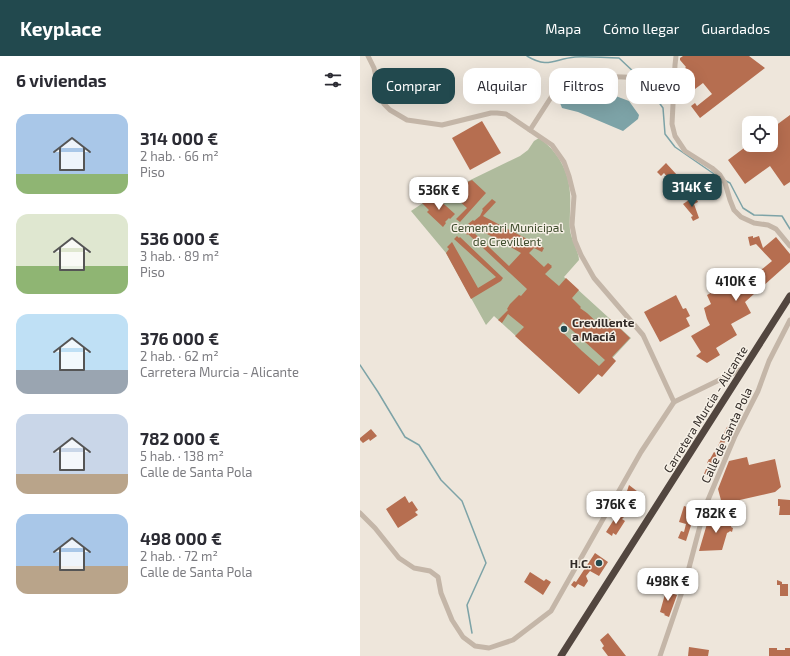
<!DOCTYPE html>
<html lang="es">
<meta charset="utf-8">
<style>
body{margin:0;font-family:"Exo 2",sans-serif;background:#f2f2f3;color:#2b2b33;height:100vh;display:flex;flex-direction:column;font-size:15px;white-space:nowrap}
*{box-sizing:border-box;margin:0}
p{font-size:13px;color:#7c7c81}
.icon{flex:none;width:22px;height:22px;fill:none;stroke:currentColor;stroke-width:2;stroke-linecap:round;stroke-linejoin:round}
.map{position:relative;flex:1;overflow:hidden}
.drawer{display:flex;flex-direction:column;background:#fff;width:360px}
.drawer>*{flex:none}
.hud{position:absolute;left:12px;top:12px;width:358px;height:36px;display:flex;gap:8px}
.buttons{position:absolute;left:382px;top:60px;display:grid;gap:8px}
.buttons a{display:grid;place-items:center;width:36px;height:36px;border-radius:8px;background:#fff;box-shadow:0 4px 16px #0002;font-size:20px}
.price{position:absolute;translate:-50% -34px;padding:0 9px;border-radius:8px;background:#fff;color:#222;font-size:13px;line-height:26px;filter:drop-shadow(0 1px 2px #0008)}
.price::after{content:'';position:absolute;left:50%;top:24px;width:12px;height:9px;margin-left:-6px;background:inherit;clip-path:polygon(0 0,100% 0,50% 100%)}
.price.selected{background:#22494e;color:#fff}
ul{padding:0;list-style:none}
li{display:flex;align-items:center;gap:12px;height:100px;padding:0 16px}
li span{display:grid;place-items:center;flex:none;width:112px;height:80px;border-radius:12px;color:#555}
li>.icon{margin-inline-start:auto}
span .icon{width:48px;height:48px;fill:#fffc;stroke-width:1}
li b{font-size:17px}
h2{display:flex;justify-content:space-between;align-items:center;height:48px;padding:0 16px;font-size:17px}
.chip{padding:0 14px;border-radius:12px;background:#fff;box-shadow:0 4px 16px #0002;font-size:14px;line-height:36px}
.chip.selected{background:#22494e;color:#fff}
header{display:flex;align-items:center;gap:24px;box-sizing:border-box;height:56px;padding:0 20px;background:#22494e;color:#fff}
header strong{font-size:19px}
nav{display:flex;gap:22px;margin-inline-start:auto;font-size:14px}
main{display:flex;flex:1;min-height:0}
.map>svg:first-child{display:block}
.green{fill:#afbb9d}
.water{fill:#7da3a7}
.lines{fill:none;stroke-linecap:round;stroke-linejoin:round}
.stream{stroke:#7da3a7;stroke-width:1.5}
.building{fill:#b66e50;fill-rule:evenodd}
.minor{stroke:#c4b6a8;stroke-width:5}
.highway{stroke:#52463f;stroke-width:7}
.poi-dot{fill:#22494e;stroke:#f6f0e6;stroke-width:1.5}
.labels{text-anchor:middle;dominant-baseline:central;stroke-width:3;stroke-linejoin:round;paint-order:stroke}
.park-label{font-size:12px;fill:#404d2e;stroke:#f6f0e6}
.poi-label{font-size:12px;font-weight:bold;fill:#322b27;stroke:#f6f0e6;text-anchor:start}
.street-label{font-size:12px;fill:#322b27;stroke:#f6f0e6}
</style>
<header>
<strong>Keyplace</strong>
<nav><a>Mapa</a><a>Cómo llegar</a><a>Guardados</a></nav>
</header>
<main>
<section class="drawer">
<h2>6 viviendas<svg class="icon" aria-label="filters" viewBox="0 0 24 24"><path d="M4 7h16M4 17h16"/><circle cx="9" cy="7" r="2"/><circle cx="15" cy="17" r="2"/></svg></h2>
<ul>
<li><span style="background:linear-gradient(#a9c7e8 75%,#8fb573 0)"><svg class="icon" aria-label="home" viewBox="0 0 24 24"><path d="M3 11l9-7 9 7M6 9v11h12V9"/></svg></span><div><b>314 000 €</b><p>2 hab. · 66 m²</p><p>Piso</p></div></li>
<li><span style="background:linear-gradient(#dfe7d0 65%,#8fb573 0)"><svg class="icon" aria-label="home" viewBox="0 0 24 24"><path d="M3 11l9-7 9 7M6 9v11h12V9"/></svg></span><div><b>536 000 €</b><p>3 hab. · 89 m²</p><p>Piso</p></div></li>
<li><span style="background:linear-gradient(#bfe0f5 70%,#9aa5b1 0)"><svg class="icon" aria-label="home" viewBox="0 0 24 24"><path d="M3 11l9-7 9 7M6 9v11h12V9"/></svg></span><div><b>376 000 €</b><p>2 hab. · 62 m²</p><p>Carretera Murcia - Alicante</p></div></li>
<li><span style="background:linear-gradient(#c9d6e8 75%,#b9a48a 0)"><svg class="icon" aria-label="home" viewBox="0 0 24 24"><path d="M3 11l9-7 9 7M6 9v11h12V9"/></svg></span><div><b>782 000 €</b><p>5 hab. · 138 m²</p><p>Calle de Santa Pola</p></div></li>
<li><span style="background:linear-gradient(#a9c7e8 65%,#b9a48a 0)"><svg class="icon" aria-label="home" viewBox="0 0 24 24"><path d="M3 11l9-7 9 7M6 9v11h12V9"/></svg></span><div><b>498 000 €</b><p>2 hab. · 72 m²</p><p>Calle de Santa Pola</p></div></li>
</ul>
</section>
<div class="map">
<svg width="430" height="600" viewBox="0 0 430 600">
<rect width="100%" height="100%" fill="#eee6db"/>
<!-- green -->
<path class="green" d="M179,82C197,94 209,115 210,137C211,149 209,162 210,174C211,183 219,196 219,204L204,221L271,282L219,338L134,260L126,269L86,197L51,155L63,147L160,100L168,94L174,85Z"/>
<!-- water -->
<path class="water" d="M218,26L269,45L279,59L278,63L263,75L218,56L202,52L200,47L210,33Z"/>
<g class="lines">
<!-- stream -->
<g class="stream">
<path d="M167,0C188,13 194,3 215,1C229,0 244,2 259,2L277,19"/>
<path d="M285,27L303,52L305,78L315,91L357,120"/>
<path d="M366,125L370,127L383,152L394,159L422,160L430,173"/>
<path d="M0,309L18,336L45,381L59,389L81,424L102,445L126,507L107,549L112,577"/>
</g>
</g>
<!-- building -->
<g class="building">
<path d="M323,0H389L405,12L340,62L331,50L335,47L337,50L352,38L343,27L331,36L328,32L329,30L322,23L324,21L321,17L326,13L325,12L326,11L320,4V2Z"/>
<path d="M301,23L302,27L310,35V38L307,40L293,26Z"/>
<path d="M430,59V126L424,130L410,110L385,128L368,104L388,89H411V73Z"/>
<path d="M122,65L141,97L110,114L92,82Z"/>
<path d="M306,107L317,119L319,118L326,125L321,130L319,128L311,137L308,134L312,127L304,117L301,120L297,116Z"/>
<path d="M112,124L126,137L100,166L96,163L107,152L88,135Z"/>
<path d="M335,140L338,146L334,148L339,162L333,165L331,161L333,160L323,148Z"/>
<path d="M76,141L95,158L90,163L89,162L85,166L86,167L83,171L67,156L69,154L62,147Z"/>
<path d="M132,143L136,146L123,160L184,192L182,196L174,192L169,197L184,211L188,207L192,210L191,211H192L185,218L199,230L206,222L219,234L212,242L221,251L220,252L227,257L242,271L250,263L270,282L252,301L256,305L242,321L238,318L219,338L155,280L164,271L148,258L142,267L138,264L148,254L147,253L150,248L159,239L161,240L167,233L108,178L107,179L105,176L111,170L108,168L113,164L114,165L120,160L123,154L122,153ZM114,171L142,186L161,197L149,210L111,174ZM203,266L245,304L239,310L222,295L198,272Z"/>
<path d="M97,180L99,182L100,181L143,222L141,225L111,243L86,197L89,193L87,191L92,186L118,232L136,221L94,183Z"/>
<path d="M393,180V182L399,180L403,192L416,181L430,198V206L385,246L391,257L371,268L377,279L356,292L360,299L347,307L336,300L341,296L331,280L350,269L347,263L344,252L351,248L347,239L373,225L378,233L412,205L396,188L390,190L388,181Z"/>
<path d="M316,239L323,253L326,252L330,260L326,262L330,270L300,286L284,256Z"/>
<path d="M374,365L362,392L358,390L367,371Z"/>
<path d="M11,373L17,380L10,385L9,383L3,387L0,384V382Z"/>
<path d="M354,396L357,398L347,420L344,418L348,408L347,407L349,403H350Z"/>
<path d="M387,401L389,409L415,403L421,431L415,436L362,448L358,433L369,405Z"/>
<path d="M269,429L282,439L271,455L268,453V454L259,447L262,439L263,440L264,437L266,438Z"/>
<path d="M45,440L49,447L52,445L58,454L55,456L58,459L38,472L26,453Z"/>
<path d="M418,443L430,444V459H419L420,450H418Z"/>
<path d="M324,450L336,454L326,485L318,482L321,475L324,476L326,468L319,466Z"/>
<path d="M258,457L264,461L262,463L265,465L256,479L253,477L252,480L246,476Z"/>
<path d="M365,460L364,463L372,466L371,471L373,472L372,476L370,475L369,476L367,477L362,494L339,495L349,461Z"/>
<path d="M235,497L248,506L239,520L230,515L226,520L228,525L224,531L218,528L215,532L211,529L214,525L216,526Z"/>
<path d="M170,516L184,525L186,523L191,526L183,539L164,526Z"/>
<path d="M417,524L422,526V528H428V540H420V529H417Z"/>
<path d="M307,531L313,533L311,537L317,539L309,561L304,559L305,558L300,556Z"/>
<path d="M248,577L266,600H248L242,592L244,590L240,584Z"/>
<path d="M329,591L349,594L348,600H328Z"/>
<path d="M409,592H417V594H425V592H430V600H409Z"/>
</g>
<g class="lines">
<!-- minor -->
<g class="minor">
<path d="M8,0L14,12L19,35L24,48L30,54L47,64L82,69L131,57H137L146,58L192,89L204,106L209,120L214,140L212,169L215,185L221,199L234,222L283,279L314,346L384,312"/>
<path d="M316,0L315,9L312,68L315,80L325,95L352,112L360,119L365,127L370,144L374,154L381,161L394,167L408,169L416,173L430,190"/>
<path d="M170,74L199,29L210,22L232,20L293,22L314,14"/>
<path d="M0,457L15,472L39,502L54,512L70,515L78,521L81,537L92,564L103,581L115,590L129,592L153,584L191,555L281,396L314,346"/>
<path d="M300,600L325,527L345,451L375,380L398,335L409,305L430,264"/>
</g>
<!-- highway -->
<path class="highway" d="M201,600L430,240"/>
</g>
<!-- markers -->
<g class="poi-dot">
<circle cx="204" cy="273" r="4"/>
<circle cx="239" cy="507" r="4"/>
</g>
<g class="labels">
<!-- park labels -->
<g class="park-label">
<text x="147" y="171">Cementeri Municipal<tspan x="147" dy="14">de Crevillent</tspan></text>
</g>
<!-- poi labels -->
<g class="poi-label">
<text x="212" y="266">Crevillente<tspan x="212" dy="14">a Maciá</tspan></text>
<text x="231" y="507" text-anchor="end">H.C.</text>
</g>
<!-- street labels -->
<g class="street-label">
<text transform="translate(345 353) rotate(-58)">Carretera Murcia - Alicante</text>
<text transform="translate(366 379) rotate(-65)">Calle de Santa Pola</text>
</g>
</g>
</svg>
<div class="buttons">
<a><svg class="icon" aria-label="locate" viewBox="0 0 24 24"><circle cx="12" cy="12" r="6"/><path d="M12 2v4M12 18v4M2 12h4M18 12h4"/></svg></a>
</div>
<b class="price selected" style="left:332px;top:152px">314K €</b>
<b class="price" style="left:79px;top:155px">536K €</b>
<b class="price" style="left:376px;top:246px">410K €</b>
<b class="price" style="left:256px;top:469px">376K €</b>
<b class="price" style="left:356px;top:478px">782K €</b>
<b class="price" style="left:308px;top:546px">498K €</b>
<div class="hud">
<a class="chip selected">Comprar</a>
<a class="chip">Alquilar</a>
<a class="chip">Filtros</a>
<a class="chip">Nuevo</a>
</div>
</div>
</main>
